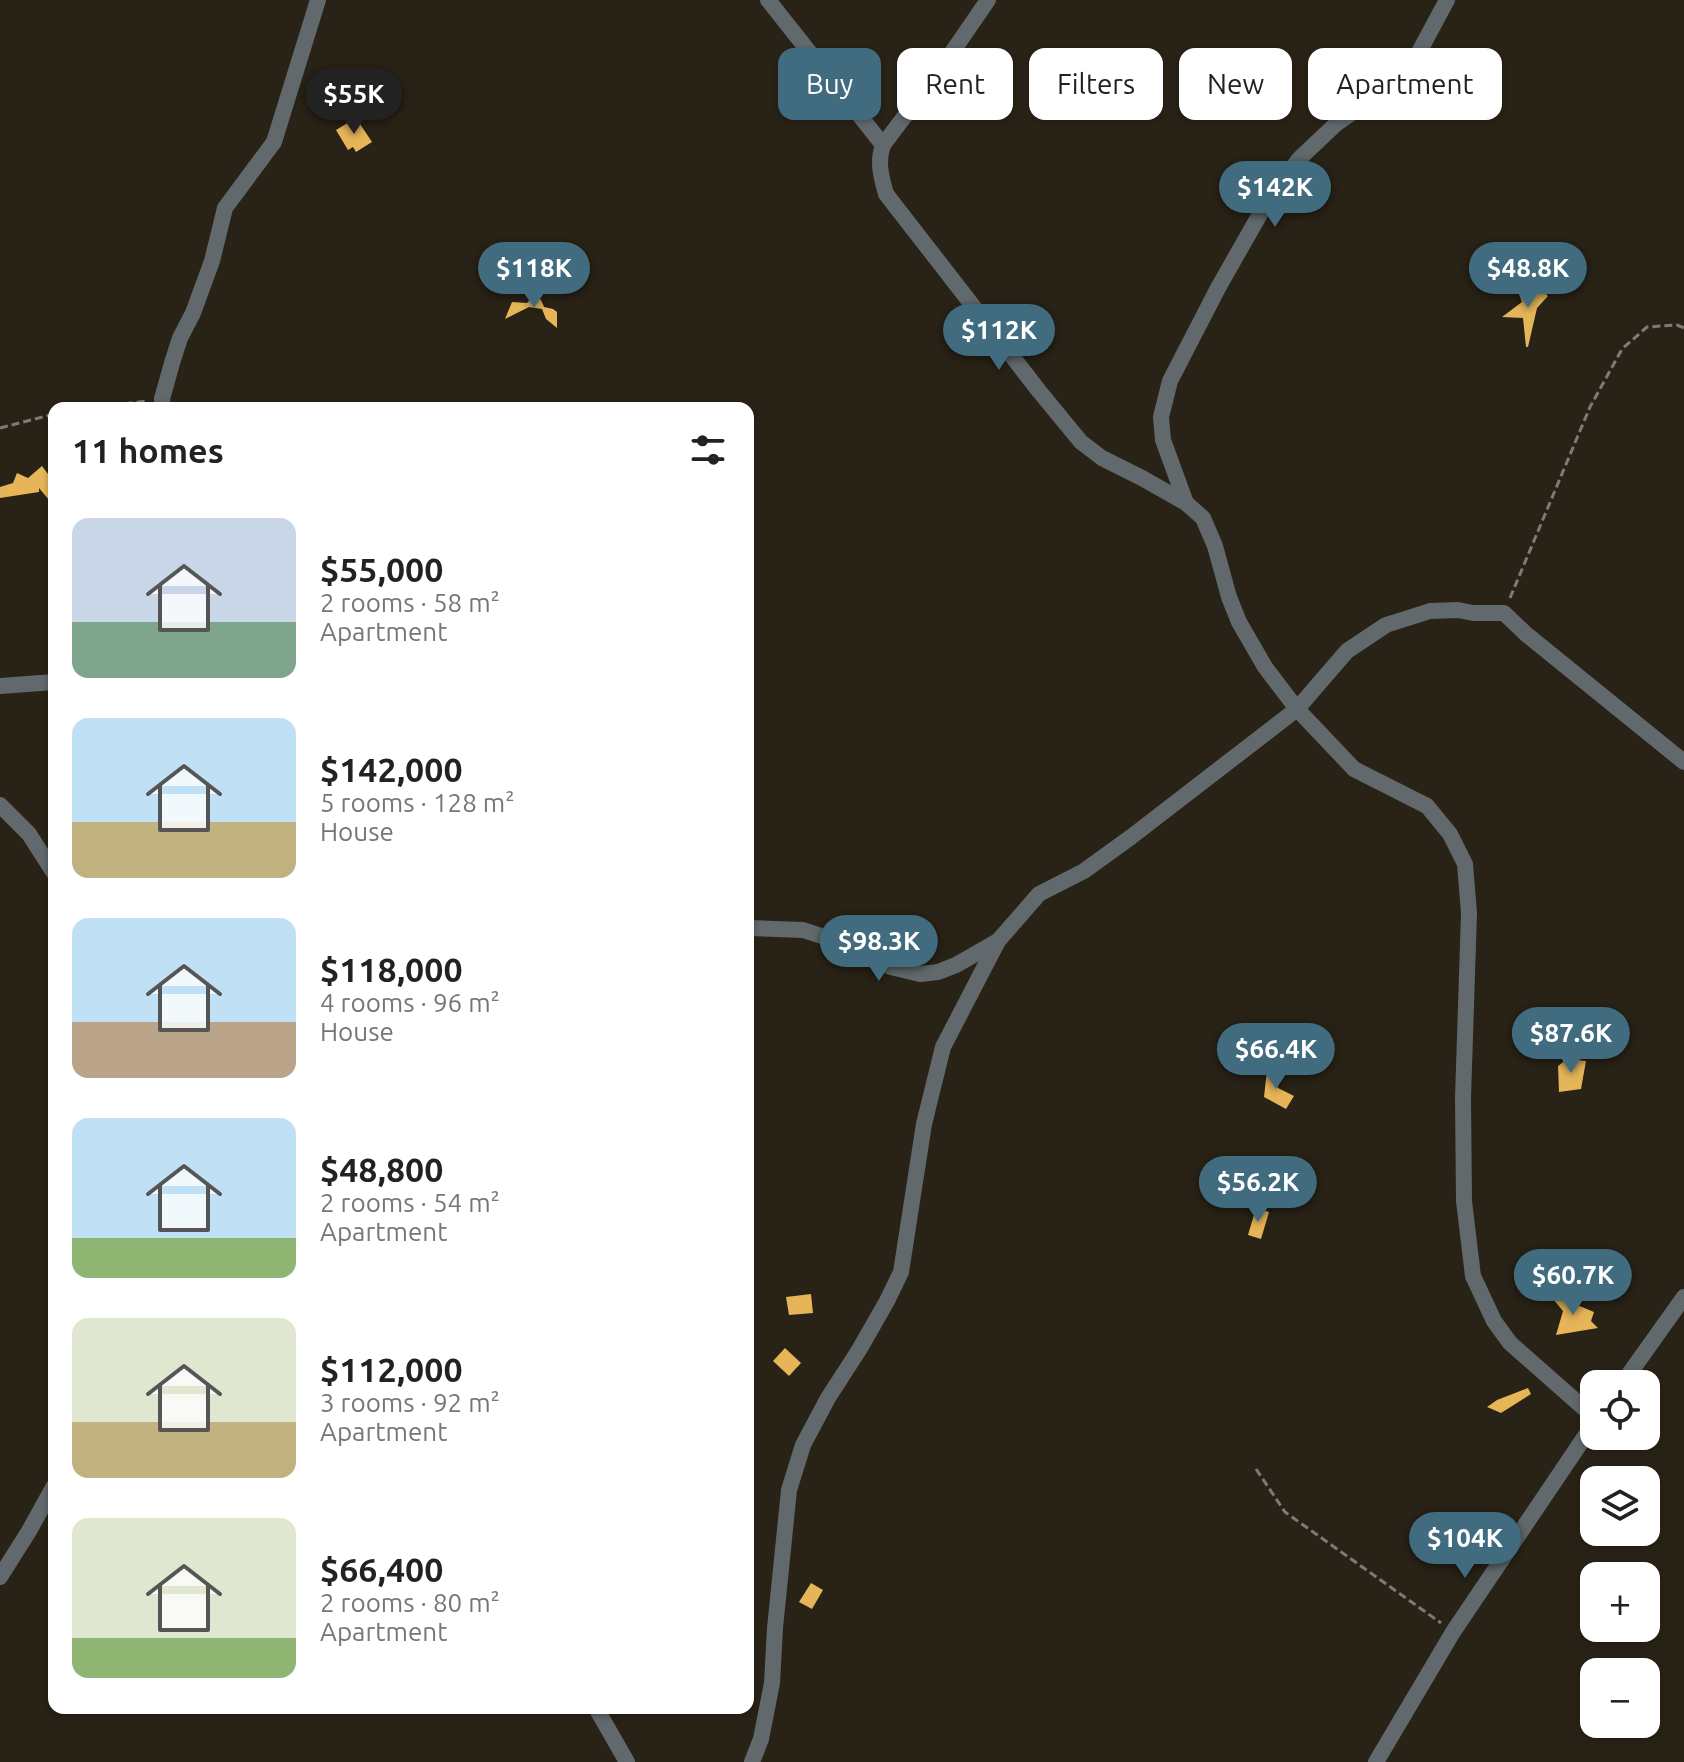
<!DOCTYPE html>
<meta charset="utf-8">
<style>
body{margin:0;font-family:Ubuntu,sans-serif;background:#f2f2f2;color:#222;height:100vh;display:flex;flex-direction:column;font-size:30px;white-space:nowrap}
*{box-sizing:border-box;margin:0}
p{font-size:26px;color:#767676}
.icon{flex:none;width:44px;height:44px;fill:none;stroke:currentColor;stroke-width:2;stroke-linecap:round;stroke-linejoin:round}
.map{position:relative;flex:1;overflow:hidden}
.side{position:absolute;left:48px;top:402px;width:706px;height:1312px;display:flex;flex-direction:column;background:#fff;border-radius:16px;box-shadow:0 2px 6px #0004}
.side>*{flex:none}
.guide{position:absolute;left:778px;top:48px;width:760px;height:72px;display:flex;gap:16px}
.tools{position:absolute;left:1580px;top:1370px;display:grid;gap:16px}
.tools a{display:grid;place-items:center;width:80px;height:80px;border-radius:16px;background:#fff;box-shadow:0 2px 6px #0004;font-size:40px}
.price{position:absolute;translate:-50% -68px;padding:0 18px;border-radius:28px;background:#416b7e;color:#fff;font-size:26px;line-height:52px;filter:drop-shadow(0 2px 4px #0008)}
.price::after{content:'';position:absolute;left:50%;top:48px;width:24px;height:18px;margin-left:-12px;background:inherit;clip-path:polygon(0 0,100% 0,50% 100%)}
.price.current{background:#222;color:#fff}
ul{padding:0;list-style:none}
li{display:flex;align-items:center;gap:24px;height:200px;padding:0 24px}
li span{display:grid;place-items:center;flex:none;width:224px;height:160px;border-radius:16px;color:#555}
li>.icon{margin-inline-start:auto}
span .icon{width:96px;height:96px;fill:#fffc;stroke-width:1}
li b{font-size:34px}
h2{display:flex;justify-content:space-between;align-items:center;height:96px;padding:0 24px;font-size:34px}
.tag{padding:0 28px;border-radius:16px;background:#fff;box-shadow:0 2px 6px #0004;font-size:28px;line-height:72px}
.tag.current{background:#416b7e;color:#fff}
.map>svg:first-child{display:block}
.building{fill:#e6b558}
.lines{fill:none;stroke-linecap:round;stroke-linejoin:round}
.path{stroke:#807a70;stroke-width:3;stroke-dasharray:8 4;stroke-linecap:butt}
.minor{stroke:#61696c;stroke-width:16}
</style>
<div class="map">
<svg width="1684" height="1762" viewBox="0 0 1684 1762">
<rect width="100%" height="100%" fill="#292216"/>
<!-- building -->
<g class="building">
<path d="M356,118L372,142L356,152L353,147L348,150L336,130Z"/>
<path d="M1532,289L1542,290L1548,296L1537,308L1528,347H1526L1523,318L1502,317L1522,302L1518,291L1528,292Z"/>
<path d="M535,295L541,300L544,307L553,309L557,312V328L546,319L542,309L529,307L505,319L512,302L527,303Z"/>
<path d="M42,466L54,482V506L39,488V492L0,498V487L13,483L17,473L28,478Z"/>
<path d="M1567,1059L1586,1061L1581,1089L1559,1092L1558,1066Z"/>
<path d="M1268,1061L1278,1088L1294,1096L1286,1109L1264,1097Z"/>
<path d="M1256,1208L1269,1212L1261,1239L1248,1235Z"/>
<path d="M1548,1293L1594,1312L1591,1321L1598,1328L1556,1335L1563,1311Z"/>
<path d="M811,1294L813,1313L789,1315L786,1297Z"/>
<path d="M785,1348L801,1363L789,1376L773,1361Z"/>
<path d="M1528,1388L1531,1394L1501,1413L1487,1407L1497,1400Z"/>
<path d="M811,1583L823,1590L812,1609L799,1602Z"/>
</g>
<g class="lines">
<!-- path -->
<g class="path">
<path d="M89,408L147,401"/>
<path d="M0,428L54,414"/>
<path d="M1510,598L1590,407L1622,349L1647,327L1677,325L1684,328"/>
<path d="M1256,1469L1285,1512L1441,1623"/>
</g>
<!-- minor -->
<g class="minor">
<path d="M768,0L883,145"/>
<path d="M988,0L944,64L883,145C877,162 881,176 886,194L1039,391L1081,442L1102,458L1142,478L1186,503L1203,518L1215,546L1229,597L1239,622L1265,667L1297,709L1354,769L1427,806L1450,834L1465,864L1469,913L1463,1098L1464,1201L1473,1276L1494,1321L1510,1343L1594,1417"/>
<path d="M163,408L162,399L172,363L180,338L193,313L212,261L225,208L274,142L318,0"/>
<path d="M1186,503L1163,440L1161,417L1170,381L1218,288L1268,200L1299,159L1336,124L1380,93L1418,54L1447,0"/>
<path d="M0,686L54,682"/>
<path d="M0,805L29,834L54,873"/>
<path d="M748,928L803,930L840,942L891,967L920,974L938,972L956,965L998,941"/>
<path d="M1622,1384L1684,1297"/>
<path d="M0,1577L29,1531L54,1486"/>
<path d="M596,1708L627,1762"/>
<path d="M752,1762L761,1739L772,1683L775,1628L789,1490L803,1445L828,1398L859,1350L887,1301L901,1272L924,1124L943,1047L998,941L1039,894L1084,871L1131,837L1297,709L1347,651L1386,625L1430,611L1458,610L1473,613H1504L1526,634L1684,762"/>
<path d="M1376,1762L1453,1632L1594,1423"/>
</g>
</g>
</svg>
<div class="tools">
<a><svg class="icon" aria-label="locate" viewBox="0 0 24 24"><circle cx="12" cy="12" r="6"/><path d="M12 2v4M12 18v4M2 12h4M18 12h4"/></svg></a>
<a><svg class="icon" aria-label="layers" viewBox="0 0 24 24"><path d="M12 4l9 5-9 5-9-5zM3 14l9 5 9-5"/></svg></a>
<a>+</a>
<a>−</a>
</div>
<b class="price current" style="left:354px;top:136px">$55K</b>
<b class="price" style="left:1275px;top:229px">$142K</b>
<b class="price" style="left:534px;top:310px">$118K</b>
<b class="price" style="left:1528px;top:310px">$48.8K</b>
<b class="price" style="left:999px;top:372px">$112K</b>
<b class="price" style="left:879px;top:983px">$98.3K</b>
<b class="price" style="left:1571px;top:1075px">$87.6K</b>
<b class="price" style="left:1276px;top:1091px">$66.4K</b>
<b class="price" style="left:1258px;top:1224px">$56.2K</b>
<b class="price" style="left:1573px;top:1317px">$60.7K</b>
<b class="price" style="left:1465px;top:1580px">$104K</b>
<div class="guide">
<a class="tag current">Buy</a>
<a class="tag">Rent</a>
<a class="tag">Filters</a>
<a class="tag">New</a>
<a class="tag">Apartment</a>
</div>
<section class="side">
<h2>11 homes<svg class="icon" aria-label="filters" viewBox="0 0 24 24"><path d="M4 7h16M4 17h16"/><circle cx="9" cy="7" r="2"/><circle cx="15" cy="17" r="2"/></svg></h2>
<ul>
<li><span style="background:linear-gradient(#c9d6e8 65%,#7fa58c 0)"><svg class="icon" aria-label="home" viewBox="0 0 24 24"><path d="M3 11l9-7 9 7M6 9v11h12V9"/></svg></span><div><b>$55,000</b><p>2 rooms · 58 m²</p><p>Apartment</p></div></li>
<li><span style="background:linear-gradient(#bfe0f5 65%,#c2b280 0)"><svg class="icon" aria-label="home" viewBox="0 0 24 24"><path d="M3 11l9-7 9 7M6 9v11h12V9"/></svg></span><div><b>$142,000</b><p>5 rooms · 128 m²</p><p>House</p></div></li>
<li><span style="background:linear-gradient(#bfe0f5 65%,#b9a48a 0)"><svg class="icon" aria-label="home" viewBox="0 0 24 24"><path d="M3 11l9-7 9 7M6 9v11h12V9"/></svg></span><div><b>$118,000</b><p>4 rooms · 96 m²</p><p>House</p></div></li>
<li><span style="background:linear-gradient(#bfe0f5 75%,#8fb573 0)"><svg class="icon" aria-label="home" viewBox="0 0 24 24"><path d="M3 11l9-7 9 7M6 9v11h12V9"/></svg></span><div><b>$48,800</b><p>2 rooms · 54 m²</p><p>Apartment</p></div></li>
<li><span style="background:linear-gradient(#dfe7d0 65%,#c2b280 0)"><svg class="icon" aria-label="home" viewBox="0 0 24 24"><path d="M3 11l9-7 9 7M6 9v11h12V9"/></svg></span><div><b>$112,000</b><p>3 rooms · 92 m²</p><p>Apartment</p></div></li>
<li><span style="background:linear-gradient(#dfe7d0 75%,#8fb573 0)"><svg class="icon" aria-label="home" viewBox="0 0 24 24"><path d="M3 11l9-7 9 7M6 9v11h12V9"/></svg></span><div><b>$66,400</b><p>2 rooms · 80 m²</p><p>Apartment</p></div></li>
</ul>
</section>
</div>
